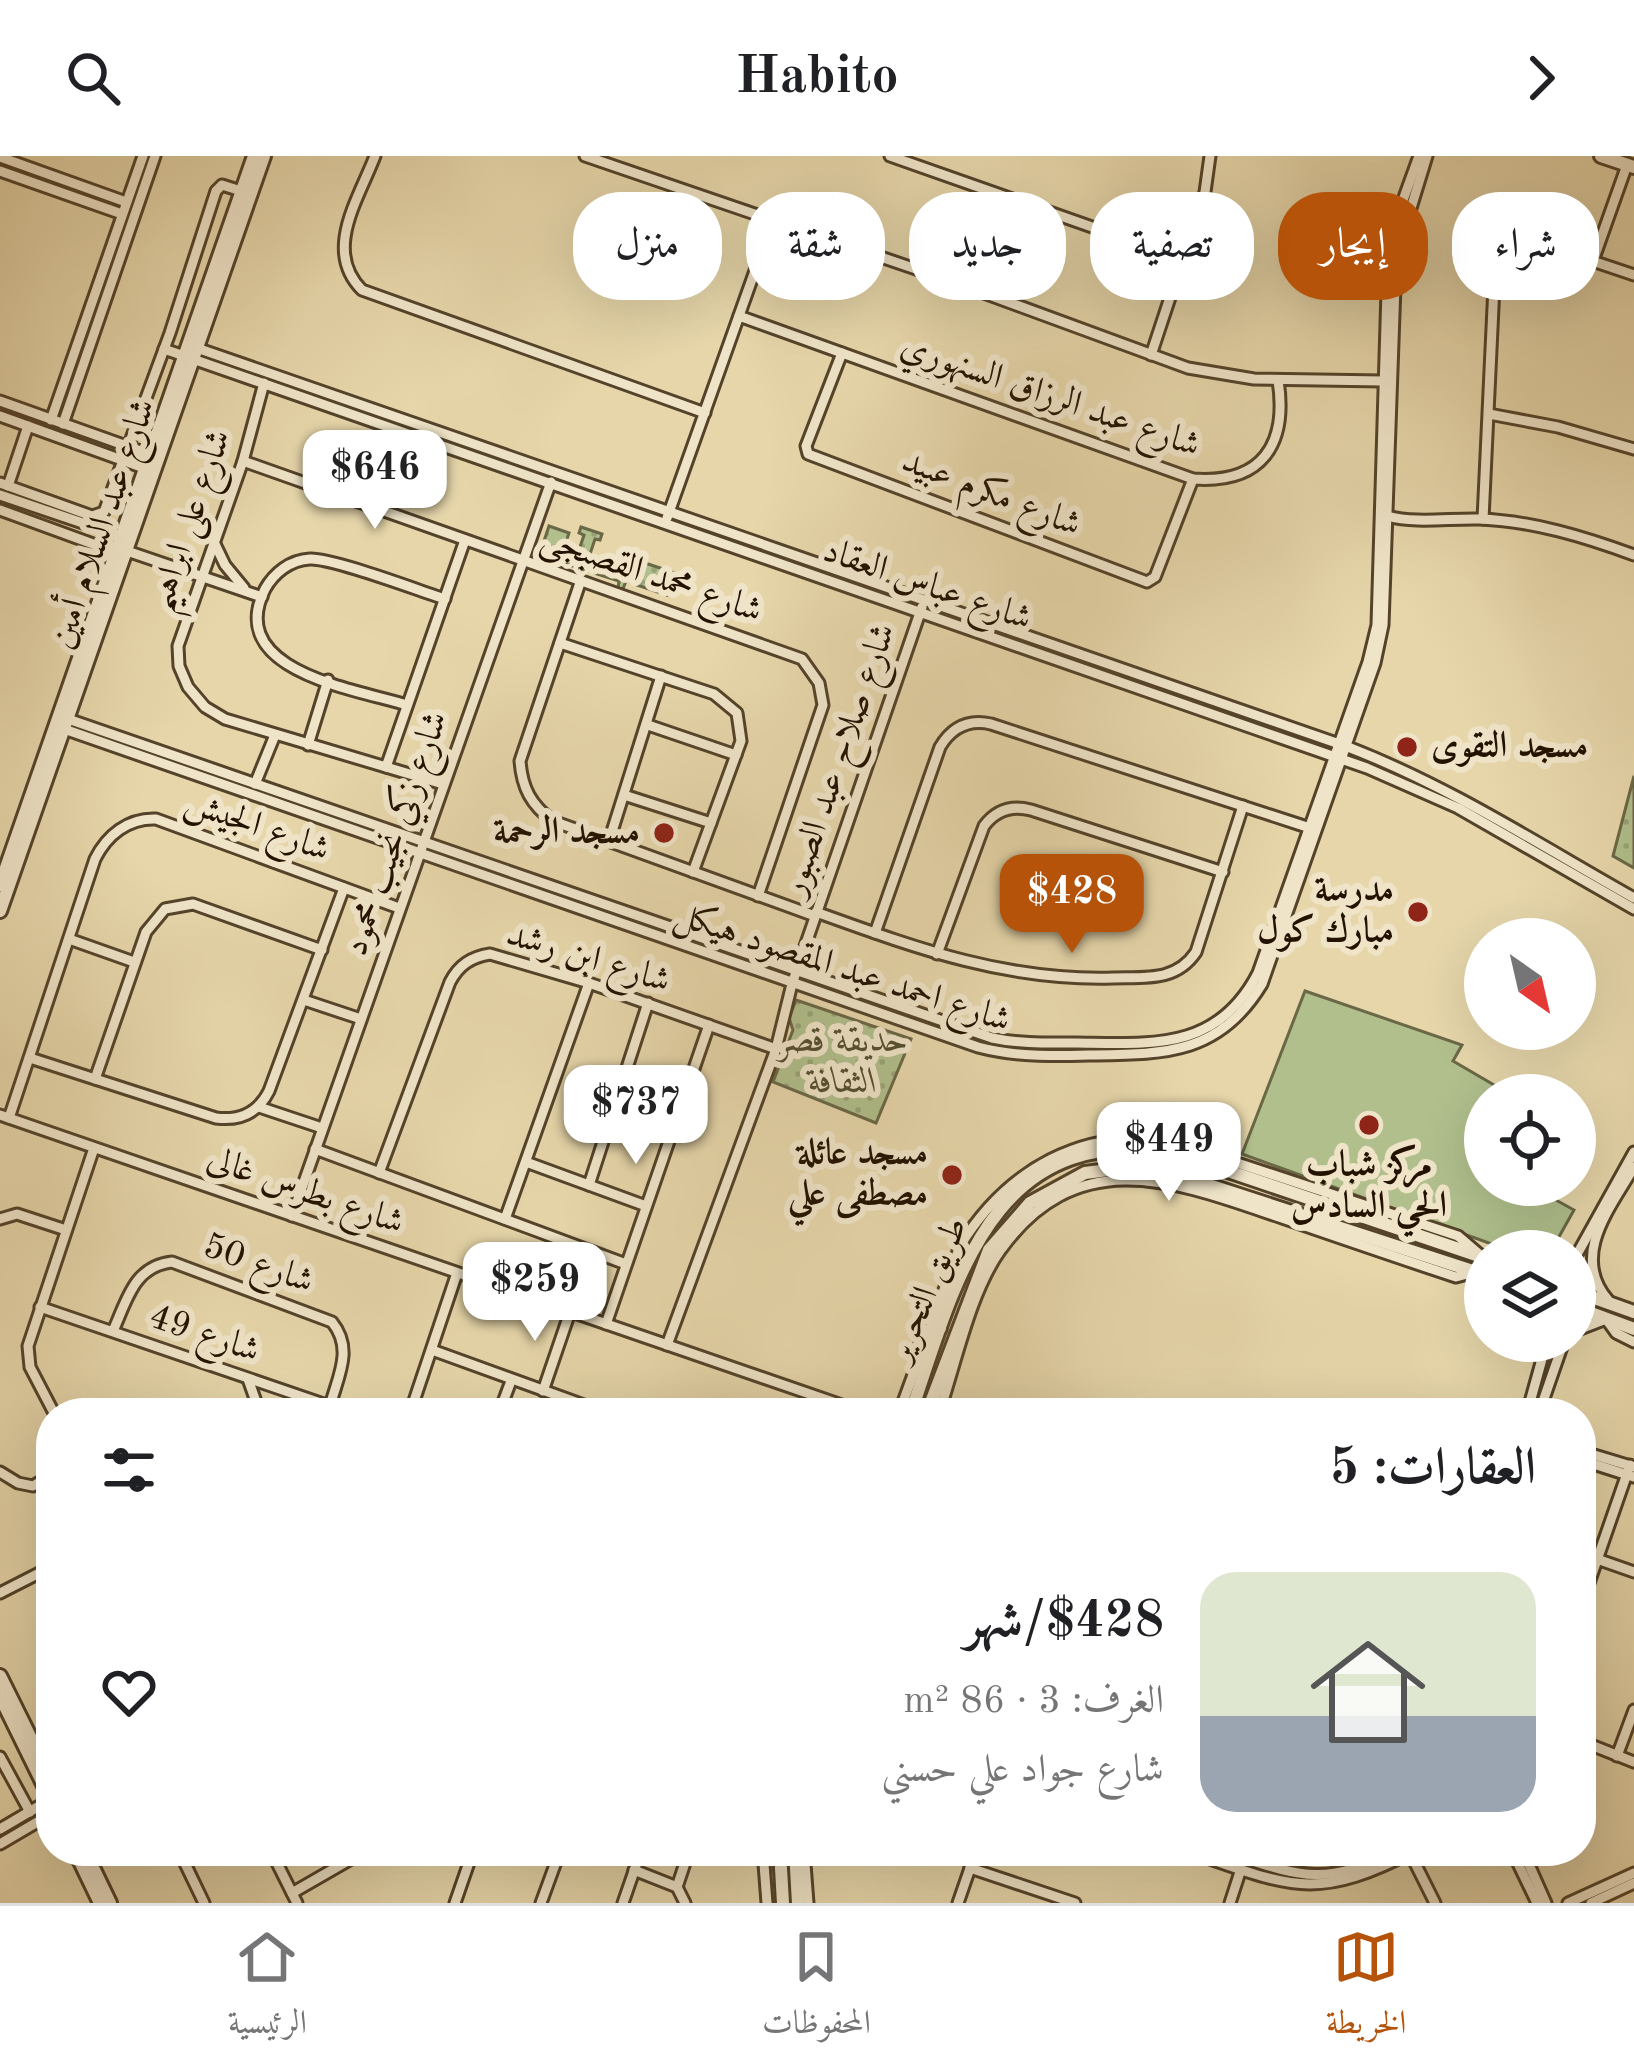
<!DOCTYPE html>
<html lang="ar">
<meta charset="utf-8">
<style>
body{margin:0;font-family:"Old Standard TT",Amiri,serif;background:#f6f6f6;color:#202124;direction:rtl;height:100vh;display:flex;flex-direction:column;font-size:45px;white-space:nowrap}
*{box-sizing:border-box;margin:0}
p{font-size:39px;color:#757577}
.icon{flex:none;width:66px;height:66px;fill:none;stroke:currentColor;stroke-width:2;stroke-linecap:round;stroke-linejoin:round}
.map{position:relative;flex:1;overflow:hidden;direction:ltr}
.details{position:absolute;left:36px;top:1242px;width:1560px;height:468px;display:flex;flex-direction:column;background:#fff;border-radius:48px;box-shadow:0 12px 48px #0002;direction:rtl}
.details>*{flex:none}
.top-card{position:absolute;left:36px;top:36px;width:1563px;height:108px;direction:rtl;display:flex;gap:24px}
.needle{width:78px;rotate:146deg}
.buttons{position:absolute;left:1464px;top:762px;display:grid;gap:24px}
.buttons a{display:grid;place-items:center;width:132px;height:132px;border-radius:50%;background:#fff;box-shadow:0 12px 48px #0002;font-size:60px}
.price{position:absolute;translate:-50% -102px;padding:0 27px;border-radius:24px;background:#fff;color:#222;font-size:39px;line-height:78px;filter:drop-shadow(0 3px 6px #0008)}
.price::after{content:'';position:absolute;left:50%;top:72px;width:36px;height:27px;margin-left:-18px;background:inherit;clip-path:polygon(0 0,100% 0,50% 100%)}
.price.current{background:#b45309;color:#fff}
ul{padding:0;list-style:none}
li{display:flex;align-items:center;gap:36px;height:300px;padding:0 60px}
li+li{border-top:3px solid #e0e0e0}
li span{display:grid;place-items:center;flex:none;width:336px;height:240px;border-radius:36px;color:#555}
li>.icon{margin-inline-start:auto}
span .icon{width:144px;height:144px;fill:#fffc;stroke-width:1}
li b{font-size:51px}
h2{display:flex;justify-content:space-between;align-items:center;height:144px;padding:0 60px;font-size:51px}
.pill{padding:0 42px;border-radius:48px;background:#fff;box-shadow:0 12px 48px #0002;font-size:42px;line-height:108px}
.pill.current{background:#b45309;color:#fff}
header{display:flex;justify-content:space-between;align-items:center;height:156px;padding:0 60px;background:#fff;font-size:54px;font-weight:600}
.tabs{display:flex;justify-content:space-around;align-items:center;height:168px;border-top:3px solid #e0e0e0;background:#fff;font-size:33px;color:#757577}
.tabs a{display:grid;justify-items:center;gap:6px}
.tabs .current{color:#b45309}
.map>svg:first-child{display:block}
.park{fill:url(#park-dots);stroke:#6a6846;stroke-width:3}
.pitch{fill:#b0bf8c;stroke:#6a6846;stroke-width:3}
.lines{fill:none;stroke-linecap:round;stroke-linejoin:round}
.minor-casing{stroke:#54432a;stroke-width:15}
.tertiary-casing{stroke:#54432a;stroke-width:18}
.minor{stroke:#efe4c8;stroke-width:9}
.tertiary{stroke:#efe4c8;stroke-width:12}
.poi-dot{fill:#8f2418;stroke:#efe4c8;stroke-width:4.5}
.labels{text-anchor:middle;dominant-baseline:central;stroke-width:12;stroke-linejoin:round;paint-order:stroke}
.street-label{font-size:36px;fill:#231200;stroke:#efe4c8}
.poi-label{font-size:36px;font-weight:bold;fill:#231200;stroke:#efe4c8;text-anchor:end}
.park-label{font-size:36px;font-style:italic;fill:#544f31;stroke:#efe4c8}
</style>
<header><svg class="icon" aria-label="forward" viewBox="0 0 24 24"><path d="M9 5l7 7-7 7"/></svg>Habito<svg class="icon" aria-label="search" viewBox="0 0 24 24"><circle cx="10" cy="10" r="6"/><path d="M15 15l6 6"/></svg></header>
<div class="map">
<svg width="1634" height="1747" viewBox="0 0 1634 1747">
<defs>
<pattern id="park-dots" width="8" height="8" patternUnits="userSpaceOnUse" patternTransform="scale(3)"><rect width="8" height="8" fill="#b0bf8c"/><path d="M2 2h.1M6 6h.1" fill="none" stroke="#97a377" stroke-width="1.8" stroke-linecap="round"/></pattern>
</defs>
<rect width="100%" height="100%" fill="#e6d6aa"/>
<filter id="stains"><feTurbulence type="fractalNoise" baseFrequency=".00167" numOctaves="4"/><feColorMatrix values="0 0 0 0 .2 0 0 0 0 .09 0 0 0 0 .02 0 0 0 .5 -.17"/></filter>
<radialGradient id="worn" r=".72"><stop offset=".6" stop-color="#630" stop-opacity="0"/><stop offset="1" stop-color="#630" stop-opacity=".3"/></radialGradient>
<!-- park -->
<g class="park">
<path d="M549,370L569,377L563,395L577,400L584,379L579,377L581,371L602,378L600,384L595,383L588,404L629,417L623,433L618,432L619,425L560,406L557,414L548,411L550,404L539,400Z"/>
<path d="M645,407L675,417L667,439L637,429Z"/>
<path d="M1634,620V712L1613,700Z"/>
<path d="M796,844L911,883L876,967L773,926L793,874L789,862Z"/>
</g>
<!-- pitch -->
<path class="pitch" d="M1305,835L1462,889L1453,905L1501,933L1506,926L1528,939H1485V1029H1550L1545,1038L1574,1054L1551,1095H1511L1242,998Z"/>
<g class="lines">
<!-- minor casing -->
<g class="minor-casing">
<g id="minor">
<path d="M375,0C358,44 323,95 362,134L705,257"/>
<path d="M585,0L951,125L1188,212L1254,223L1383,225"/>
<path d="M890,0L1183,103"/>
<path d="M0,1L126,46"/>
<path d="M0,15L122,58"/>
<path d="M1593,105L1627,9"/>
<path d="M739,160L1193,323C1262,328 1288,289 1278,224"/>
<path d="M191,190L1348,591C1451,631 1538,688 1634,742"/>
<path d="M164,193L1367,612L1458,652L1634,753"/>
<path d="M842,197L806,290L808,298L1147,426L1155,421L1193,323"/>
<path d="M1151,199L1205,36L1210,0"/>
<path d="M264,227L243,305L178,490L179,510L188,531L205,551L225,563L443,628"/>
<path d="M0,245L149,298"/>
<path d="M1489,258L1558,271L1634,293"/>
<path d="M0,260L144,312"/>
<path d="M51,264L143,0"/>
<path d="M63,268L155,0"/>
<path d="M243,305L802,503L819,527L823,549L758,740"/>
<path d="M0,327L92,360L104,356L170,177L216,35L222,29L241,35"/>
<path d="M8,330L28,270"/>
<path d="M0,339L121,380"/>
<path d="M0,354L115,396"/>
<path d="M1387,360C1417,368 1449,362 1480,363C1533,365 1585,381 1634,399"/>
<path d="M667,362L772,67"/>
<path d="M1483,363L1494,130C1501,104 1515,90 1542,88L1634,119"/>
<path d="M214,386L225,409L244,432"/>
<path d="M127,395L262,441"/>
<path d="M581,424L520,605C522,632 531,649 553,665L815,760"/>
<path d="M560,487L714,538L737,557L741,585L693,716"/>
<path d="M407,549C355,533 224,515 265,433C274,417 290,404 310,403C333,402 417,434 445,443"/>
<path d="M68,563L992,882C1020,888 1049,887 1077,887C1152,888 1218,895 1258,817L1368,506L1377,469L1388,101L1394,69L1419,0"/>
<path d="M648,569L736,599"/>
<path d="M64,573L978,891C1016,901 1052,900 1090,899C1165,898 1219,899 1262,828L1375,507L1383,469L1396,101L1427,0"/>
<path d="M308,589L328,524"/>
<path d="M386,611L465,384"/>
<path d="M255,628L275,579"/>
<path d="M624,639L711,667"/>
<path d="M609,685L661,520"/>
<path d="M816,756C916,792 1005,825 1113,822C1145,821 1176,826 1196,796L1243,650"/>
<path d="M875,777L940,591C952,571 969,563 991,568L1310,672"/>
<path d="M69,783L134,806"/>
<path d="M937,798L984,670C996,654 1012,649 1031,654L1223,716"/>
<path d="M304,844L361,863"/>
<path d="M30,902L216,962C240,965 258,957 269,935L344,732"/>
<path d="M95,923L146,776L165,753L193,748L322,794"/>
<path d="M259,951L322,972"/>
<path d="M0,959L865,1257"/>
<path d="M9,962L95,703C107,679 128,662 156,663L399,752"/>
<path d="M315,993L626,1108"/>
<path d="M526,1006L646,1050"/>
<path d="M379,1017L450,826C459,809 471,801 490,798L589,827L776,893"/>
<path d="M589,1029L648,847"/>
<path d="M292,1060L551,326"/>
<path d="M0,1063L17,1058L66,1074"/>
<path d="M505,1063L589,827"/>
<path d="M1575,1102L1634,996"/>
<path d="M1608,1144C1570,1100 1610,1052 1634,1011"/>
<path d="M40,1151L350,1257"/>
<path d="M606,1168L709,869"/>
<path d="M113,1175C127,1144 134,1110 172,1106L332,1166C354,1193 338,1220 330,1250"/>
<path d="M1575,1175L1606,1163L1616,1177L1634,1186"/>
<path d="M667,1189L776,893L792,828L922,451"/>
<path d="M432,1194L606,1257"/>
<path d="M248,1223L260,1257"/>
<path d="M543,1235L570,1156"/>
<path d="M54,1257L30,1211L28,1190L94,992"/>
<path d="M410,1257L457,1117"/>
<path d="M499,1257L511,1225"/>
<path d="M899,1257L960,1090C1007,1014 1083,970 1174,986L1458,1080L1479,1098"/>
<path d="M939,1257C956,1207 970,1137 1000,1095C1078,985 1179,1027 1282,1062C1340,1082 1398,1102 1456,1121L1475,1116"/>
<path d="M1527,1257L1547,1185"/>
<path d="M1539,1257L1564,1185"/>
<path d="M1581,1295L1634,1311"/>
<path d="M1581,1304L1634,1321"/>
<path d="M0,1316L18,1327L33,1330L51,1319"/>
<path d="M1597,1403L1634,1416"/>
<path d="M41,1416L51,1436"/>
<path d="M0,1437L51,1411"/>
<path d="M1581,1450L1630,1309"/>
<path d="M1581,1585L1634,1606"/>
<path d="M1617,1600L1634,1554"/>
<path d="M0,1601L30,1656"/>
<path d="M0,1673L51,1643"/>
<path d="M0,1688L51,1658"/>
<path d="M179,1695L204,1747"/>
<path d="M271,1695L297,1747"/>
<path d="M763,1695L767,1747"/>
<path d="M804,1695L808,1747"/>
<path d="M1187,1695C1289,1730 1314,1747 1414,1695"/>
<path d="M1222,1695C1297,1719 1322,1733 1396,1695"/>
<path d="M1409,1695L1435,1747"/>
<path d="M1512,1695L1537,1747"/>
<path d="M1523,1695L1546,1747"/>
<path d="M970,1712L1075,1747"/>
<path d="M634,1714L677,1731L685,1747"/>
<path d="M677,1731L689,1695"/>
<path d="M292,1737L365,1695"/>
<path d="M455,1747L473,1695"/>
<path d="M541,1747L560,1695"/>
<path d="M623,1747L641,1695"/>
<path d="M958,1747L976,1695"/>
<path d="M1230,1747L1241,1713"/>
<path d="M1568,1747L1634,1717"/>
<path d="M1591,1747L1634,1727"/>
</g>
</g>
<!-- tertiary casing -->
<g class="tertiary-casing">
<g id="tertiary">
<path d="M1601,0L1634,11"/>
<path d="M0,729L254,0"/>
<path d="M0,755L264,0"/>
<path d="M1575,1135L1634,1156"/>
<path d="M1575,1151L1634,1173"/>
<path d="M921,1189L940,1172"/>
<path d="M911,1257C956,1122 994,963 1178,998L1485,1102"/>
<path d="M927,1257L989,1094L1030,1047L1085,1017L1147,1009L1485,1119"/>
<path d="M0,1520L51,1623"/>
<path d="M0,1540L51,1644"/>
<path d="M75,1695L100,1747"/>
<path d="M85,1695L110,1747"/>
<path d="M780,1695L783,1747"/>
<path d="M795,1695L798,1747"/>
</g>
</g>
<!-- minor -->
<use href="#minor" class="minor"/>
<!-- tertiary -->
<use href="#tertiary" class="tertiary"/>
</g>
<!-- markers -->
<g class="poi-dot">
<circle cx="1407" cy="591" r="12"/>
<circle cx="664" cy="677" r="12"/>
<circle cx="1418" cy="756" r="12"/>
<circle cx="1369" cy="969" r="12"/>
<circle cx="952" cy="1019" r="12"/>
</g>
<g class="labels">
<!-- street labels -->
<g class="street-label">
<text transform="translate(1050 241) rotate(19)">شارع عبد الرزاق السنهوري</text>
<text transform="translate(991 338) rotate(21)">شارع مكرم عبيد</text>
<text transform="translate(191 365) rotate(-71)">شارع على ابراهيم</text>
<text transform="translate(104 368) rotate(-71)">شارع عبد السلام أمين</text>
<text transform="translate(651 420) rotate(19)">شارع محمد القصبجى</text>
<text transform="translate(927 430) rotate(19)">شارع عباس العقاد</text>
<text transform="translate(840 604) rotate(-71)">شارع صلاح عبد الصبور</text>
<text transform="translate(257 671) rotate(20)">شارع الجيش</text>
<text transform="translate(397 678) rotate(-71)">شارع زكي نجيب محمود</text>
<text transform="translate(588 803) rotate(17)">شارع ابن رشد</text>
<text transform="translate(842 813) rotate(18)">شارع احمد عبد المقصود هيكل</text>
<text transform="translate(305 1036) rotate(19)">شارع بطرس غالى</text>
<text transform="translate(258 1109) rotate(20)">شارع 50</text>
<text transform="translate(929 1134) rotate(-67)">طريق التحرير</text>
<text transform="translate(204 1179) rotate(19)">شارع 49</text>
</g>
<!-- poi labels -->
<g class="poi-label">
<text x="1431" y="591" text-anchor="start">مسجد التقوى</text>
<text x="640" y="677">مسجد الرحمة</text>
<text x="1394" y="735">مدرسة<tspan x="1394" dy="41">مبارك كول</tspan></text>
<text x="928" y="998">مسجد عائلة<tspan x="928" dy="41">مصطفى علي</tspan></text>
<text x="1369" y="1010" text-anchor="middle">مركز شباب<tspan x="1369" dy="41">الحي السادس</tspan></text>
</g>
<!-- park labels -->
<g class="park-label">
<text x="843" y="886">حديقة قصر<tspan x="843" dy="41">الثقافة</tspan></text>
</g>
</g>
<rect width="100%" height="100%" filter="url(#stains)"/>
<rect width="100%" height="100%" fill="url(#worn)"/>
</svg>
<div class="buttons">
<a><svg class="needle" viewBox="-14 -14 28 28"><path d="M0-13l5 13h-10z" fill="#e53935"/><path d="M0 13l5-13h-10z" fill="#757577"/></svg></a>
<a><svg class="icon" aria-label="locate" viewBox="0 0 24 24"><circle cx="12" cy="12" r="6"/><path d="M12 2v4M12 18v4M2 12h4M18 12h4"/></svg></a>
<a><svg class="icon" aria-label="layers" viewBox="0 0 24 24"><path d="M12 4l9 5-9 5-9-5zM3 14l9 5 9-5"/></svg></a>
</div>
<b class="price" style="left:375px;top:376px">$646</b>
<b class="price current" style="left:1072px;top:800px">$428</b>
<b class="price" style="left:636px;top:1011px">$737</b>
<b class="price" style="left:1169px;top:1048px">$449</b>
<b class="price" style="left:535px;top:1188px">$259</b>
<div class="top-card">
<a class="pill">شراء</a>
<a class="pill current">إيجار</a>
<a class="pill">تصفية</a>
<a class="pill">جديد</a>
<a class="pill">شقة</a>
<a class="pill">منزل</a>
</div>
<section class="details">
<h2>العقارات: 5<svg class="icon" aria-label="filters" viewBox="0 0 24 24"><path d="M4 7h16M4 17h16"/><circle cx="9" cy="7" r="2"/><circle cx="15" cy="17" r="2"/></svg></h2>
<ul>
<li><span style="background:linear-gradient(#dfe7d0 60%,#9aa5b1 0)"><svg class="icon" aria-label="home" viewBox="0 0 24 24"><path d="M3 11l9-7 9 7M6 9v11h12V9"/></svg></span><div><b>$428/شهر</b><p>الغرف: 3 · 86 m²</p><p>شارع جواد علي حسني</p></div><svg class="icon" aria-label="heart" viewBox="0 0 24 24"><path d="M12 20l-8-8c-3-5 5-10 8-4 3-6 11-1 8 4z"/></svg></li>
</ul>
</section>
</div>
<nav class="tabs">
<a class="current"><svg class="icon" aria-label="map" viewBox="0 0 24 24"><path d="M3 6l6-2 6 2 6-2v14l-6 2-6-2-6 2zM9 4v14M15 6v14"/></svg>الخريطة</a>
<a><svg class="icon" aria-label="saved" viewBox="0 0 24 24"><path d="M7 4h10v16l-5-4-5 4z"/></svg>المحفوظات</a>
<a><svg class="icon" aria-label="home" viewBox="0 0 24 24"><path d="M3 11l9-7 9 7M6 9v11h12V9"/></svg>الرئيسية</a>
</nav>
